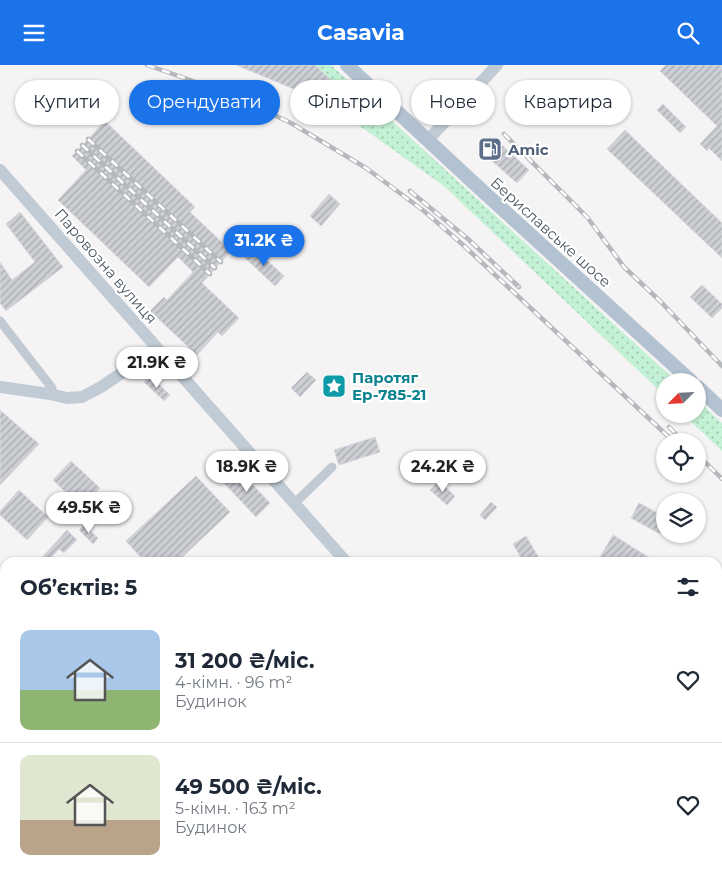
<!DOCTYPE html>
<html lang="uk">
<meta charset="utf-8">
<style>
body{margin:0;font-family:Montserrat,sans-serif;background:#f6f6f7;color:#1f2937;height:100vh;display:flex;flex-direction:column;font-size:19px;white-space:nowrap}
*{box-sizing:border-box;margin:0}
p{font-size:16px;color:#747a83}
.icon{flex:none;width:28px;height:28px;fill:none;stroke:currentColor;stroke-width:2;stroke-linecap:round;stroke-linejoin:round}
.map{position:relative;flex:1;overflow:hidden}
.sheet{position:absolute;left:0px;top:492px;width:722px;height:321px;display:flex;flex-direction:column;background:#fff;border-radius:15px 15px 0 0;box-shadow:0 1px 4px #0004}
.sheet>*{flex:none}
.banner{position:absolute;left:15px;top:15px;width:692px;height:45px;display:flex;gap:10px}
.needle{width:32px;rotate:246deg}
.buttons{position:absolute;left:656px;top:308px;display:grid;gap:10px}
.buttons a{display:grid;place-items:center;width:50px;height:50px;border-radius:50%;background:#fff;box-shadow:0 1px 4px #0004;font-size:25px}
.price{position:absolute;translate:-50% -42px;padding:0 11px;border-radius:18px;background:#fff;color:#222;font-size:16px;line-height:32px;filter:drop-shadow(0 1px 2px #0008)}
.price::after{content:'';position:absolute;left:50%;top:30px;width:15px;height:11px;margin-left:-8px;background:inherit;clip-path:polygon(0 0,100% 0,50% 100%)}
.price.active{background:#1a73e8;color:#fff}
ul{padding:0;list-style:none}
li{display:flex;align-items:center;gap:15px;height:125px;padding:0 20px}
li+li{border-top:1px solid #e0e1e3}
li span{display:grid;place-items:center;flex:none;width:140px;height:100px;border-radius:10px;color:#555}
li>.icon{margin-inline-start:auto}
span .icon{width:60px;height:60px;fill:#fffc;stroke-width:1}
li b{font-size:21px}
h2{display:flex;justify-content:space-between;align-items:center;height:60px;padding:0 20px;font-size:21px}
.pill{padding:0 18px;border-radius:22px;background:#fff;box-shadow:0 1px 4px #0004;font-size:18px;line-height:45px}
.pill.active{background:#1a73e8;color:#fff}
header{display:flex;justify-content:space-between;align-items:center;height:65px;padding:0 20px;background:#1a73e8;color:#fff;font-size:22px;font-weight:700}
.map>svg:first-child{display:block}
.grass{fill:url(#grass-dots)}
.building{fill:url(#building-hatch);stroke:#d7d9de}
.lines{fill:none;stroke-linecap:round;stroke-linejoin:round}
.street{stroke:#c1cad2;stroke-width:9}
.secondary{stroke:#c1cbd6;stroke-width:12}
.primary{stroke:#b3c2d1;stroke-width:14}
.rail-casing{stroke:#b5b8bd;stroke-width:4.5}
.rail{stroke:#fff;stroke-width:2.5;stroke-dasharray:8;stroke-linecap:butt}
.labels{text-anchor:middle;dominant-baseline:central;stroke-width:4.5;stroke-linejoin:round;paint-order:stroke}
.service-label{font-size:15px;font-weight:bold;fill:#4e5e75;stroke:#fff;text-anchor:start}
.street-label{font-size:15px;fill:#4a5661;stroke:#fff}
.culture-label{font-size:15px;font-weight:bold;fill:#0d838f;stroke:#fff;text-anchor:start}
</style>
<header><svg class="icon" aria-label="menu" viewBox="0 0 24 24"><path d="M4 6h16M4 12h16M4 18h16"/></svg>Casavia<svg class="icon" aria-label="search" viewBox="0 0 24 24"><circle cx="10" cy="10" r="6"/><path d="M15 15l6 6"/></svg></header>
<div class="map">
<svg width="722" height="813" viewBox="0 0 722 813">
<defs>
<pattern id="grass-dots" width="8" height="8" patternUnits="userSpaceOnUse" patternTransform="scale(1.25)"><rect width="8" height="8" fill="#c3f1d5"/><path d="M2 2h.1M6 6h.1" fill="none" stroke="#a0c6b0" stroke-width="1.8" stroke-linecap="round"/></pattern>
<pattern id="building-hatch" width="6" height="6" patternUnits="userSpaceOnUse" patternTransform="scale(1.25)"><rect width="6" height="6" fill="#cdcfd5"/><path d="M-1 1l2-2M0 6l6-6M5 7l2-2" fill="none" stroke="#a8abb0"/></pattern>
</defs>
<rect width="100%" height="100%" fill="#f5f3f3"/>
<!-- grass -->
<g class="grass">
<path d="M315,0H331L676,316H665V331L444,121L357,59L364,45Z"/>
<path d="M698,336L722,358V386L683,349H698Z"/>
</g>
<!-- building -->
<g class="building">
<path d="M236,0H315L345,28L337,37L351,45L356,39L365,45L357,59L301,27Z"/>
<path d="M666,0H722V96L709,83L707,86L700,79L717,61L660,6Z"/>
<path d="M546,24L558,34L551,43L539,32Z"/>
<path d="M663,39L686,62L680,68L657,45Z"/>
<path d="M105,56L195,142L190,147L231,186L202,218L239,253L222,271L218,267L197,290L150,246L164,232L167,235L193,207L178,192L149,222L58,135L86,105L72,91Z"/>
<path d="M625,65L722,158V193L607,84Z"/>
<path d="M491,75L499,83L502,80L529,105L517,118L481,86Z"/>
<path d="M329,129L340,139L321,161L310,151Z"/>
<path d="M20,147L63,202L6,246L0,238V197L12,215L35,197L6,159Z"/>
<path d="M253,182L284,211L275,221L244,192Z"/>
<path d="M702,220L722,239V243L712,253L690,232Z"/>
<path d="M307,307L316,315L300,332L291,323Z"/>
<path d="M150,311L170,330L164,336L144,317Z"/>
<path d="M0,345L39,379L0,420Z"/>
<path d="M375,372L380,387L339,400L334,385Z"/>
<path d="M71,396L100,423L67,459L61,453L76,437L53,415Z"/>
<path d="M237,403L270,438L256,452L223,417Z"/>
<path d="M196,411L230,447L176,498H146L126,476Z"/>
<path d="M439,416L455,431L447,440L430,425Z"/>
<path d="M19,425L48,452L27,475L0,450V446Z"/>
<path d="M491,437L497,442L485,455L480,450Z"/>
<path d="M639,438L665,452V459L660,469L631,453Z"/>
<path d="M84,460L98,473L93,479L79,465Z"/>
<path d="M67,465L77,475L64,488L59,484L46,498H37Z"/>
<path d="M613,470L658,498H600L603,493L600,492Z"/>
<path d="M526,471L542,498H524L513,479Z"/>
</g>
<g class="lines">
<!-- street -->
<g class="street">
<path d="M0,256L52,323L50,329"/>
<path d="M295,438L332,402"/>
</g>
<!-- secondary -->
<g class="secondary">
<path d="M428,75L497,0"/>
<path d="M0,105L347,498"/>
<path d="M0,322L50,329L67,333L82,332L101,322L157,284"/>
<path d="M0,561L5,565"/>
<path d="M718,806L722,810"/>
<path d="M265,809L269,813"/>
</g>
<!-- primary -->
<g class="primary">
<path d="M347,0L476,120L691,316"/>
<path d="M698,322L722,345"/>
</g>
<!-- rail casing -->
<g class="rail-casing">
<g id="rail">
<path d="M147,0L210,22L257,42L291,58L366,103L424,146L462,179L673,376"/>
<path d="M504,69L587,152L624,202L660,236L722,301"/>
<path d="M88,74L221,197"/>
<path d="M82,80L215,203"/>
<path d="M77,86L210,209"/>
<path d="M410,126L468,174L519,222"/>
<path d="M669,362L683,376"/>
<path d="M698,390L722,414"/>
</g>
</g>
<!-- rail -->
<use href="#rail" class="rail"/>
</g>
<!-- icons -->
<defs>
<g id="fuel-square" transform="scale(1.25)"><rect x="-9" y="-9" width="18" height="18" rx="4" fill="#5c6f8a" stroke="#fff"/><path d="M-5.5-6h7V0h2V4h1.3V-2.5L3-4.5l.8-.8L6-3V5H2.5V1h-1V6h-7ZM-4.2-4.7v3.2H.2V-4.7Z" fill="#fff"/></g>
<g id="sight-square" transform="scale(1.25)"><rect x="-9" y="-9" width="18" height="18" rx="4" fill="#0f9aa8" stroke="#fff"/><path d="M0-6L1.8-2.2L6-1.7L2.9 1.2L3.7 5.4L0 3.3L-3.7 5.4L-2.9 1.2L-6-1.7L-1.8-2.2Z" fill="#fff"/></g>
</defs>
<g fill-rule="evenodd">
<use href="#fuel-square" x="490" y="84"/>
<use href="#sight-square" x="334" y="321"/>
</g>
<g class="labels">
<!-- service labels -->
<g class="service-label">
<text x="508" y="84">Amic</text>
</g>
<!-- street labels -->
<g class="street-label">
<text transform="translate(551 167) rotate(42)">Бериславське шосе</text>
<text transform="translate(106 201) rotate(49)">Паровозна вулиця</text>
</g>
<!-- culture labels -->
<g class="culture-label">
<text x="352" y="312">Паротяг<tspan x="352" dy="17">Ер-785-21</tspan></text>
</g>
</g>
</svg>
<div class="buttons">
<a><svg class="needle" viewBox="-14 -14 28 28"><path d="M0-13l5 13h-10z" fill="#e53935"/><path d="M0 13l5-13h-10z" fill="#747a83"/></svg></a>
<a><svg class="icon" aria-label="locate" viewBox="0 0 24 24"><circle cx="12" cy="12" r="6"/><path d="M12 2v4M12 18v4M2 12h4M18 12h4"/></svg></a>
<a><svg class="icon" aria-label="layers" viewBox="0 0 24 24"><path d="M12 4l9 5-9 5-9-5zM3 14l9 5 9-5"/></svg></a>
</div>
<b class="price active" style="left:264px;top:202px">31.2K ₴</b>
<b class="price" style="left:157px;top:324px">21.9K ₴</b>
<b class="price" style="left:247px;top:428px">18.9K ₴</b>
<b class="price" style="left:443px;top:428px">24.2K ₴</b>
<b class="price" style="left:89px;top:469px">49.5K ₴</b>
<div class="banner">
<a class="pill">Купити</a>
<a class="pill active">Орендувати</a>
<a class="pill">Фільтри</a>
<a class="pill">Нове</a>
<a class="pill">Квартира</a>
</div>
<section class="sheet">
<h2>Об’єктів: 5<svg class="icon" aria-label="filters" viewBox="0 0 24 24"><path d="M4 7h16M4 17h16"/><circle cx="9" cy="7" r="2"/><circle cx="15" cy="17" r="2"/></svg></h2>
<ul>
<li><span style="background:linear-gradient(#a9c7e8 60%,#8fb573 0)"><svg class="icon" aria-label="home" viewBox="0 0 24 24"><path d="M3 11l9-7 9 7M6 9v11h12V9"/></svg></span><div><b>31 200 ₴/міс.</b><p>4-кімн. · 96 m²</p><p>Будинок</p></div><svg class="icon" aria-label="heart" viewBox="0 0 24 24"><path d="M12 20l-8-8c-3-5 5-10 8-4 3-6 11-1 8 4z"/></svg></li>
<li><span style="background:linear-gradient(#dfe7d0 65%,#b9a48a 0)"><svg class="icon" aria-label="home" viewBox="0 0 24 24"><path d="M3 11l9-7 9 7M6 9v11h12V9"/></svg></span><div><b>49 500 ₴/міс.</b><p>5-кімн. · 163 m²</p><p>Будинок</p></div><svg class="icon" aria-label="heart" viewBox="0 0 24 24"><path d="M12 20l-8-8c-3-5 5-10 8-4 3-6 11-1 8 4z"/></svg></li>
</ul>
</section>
</div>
